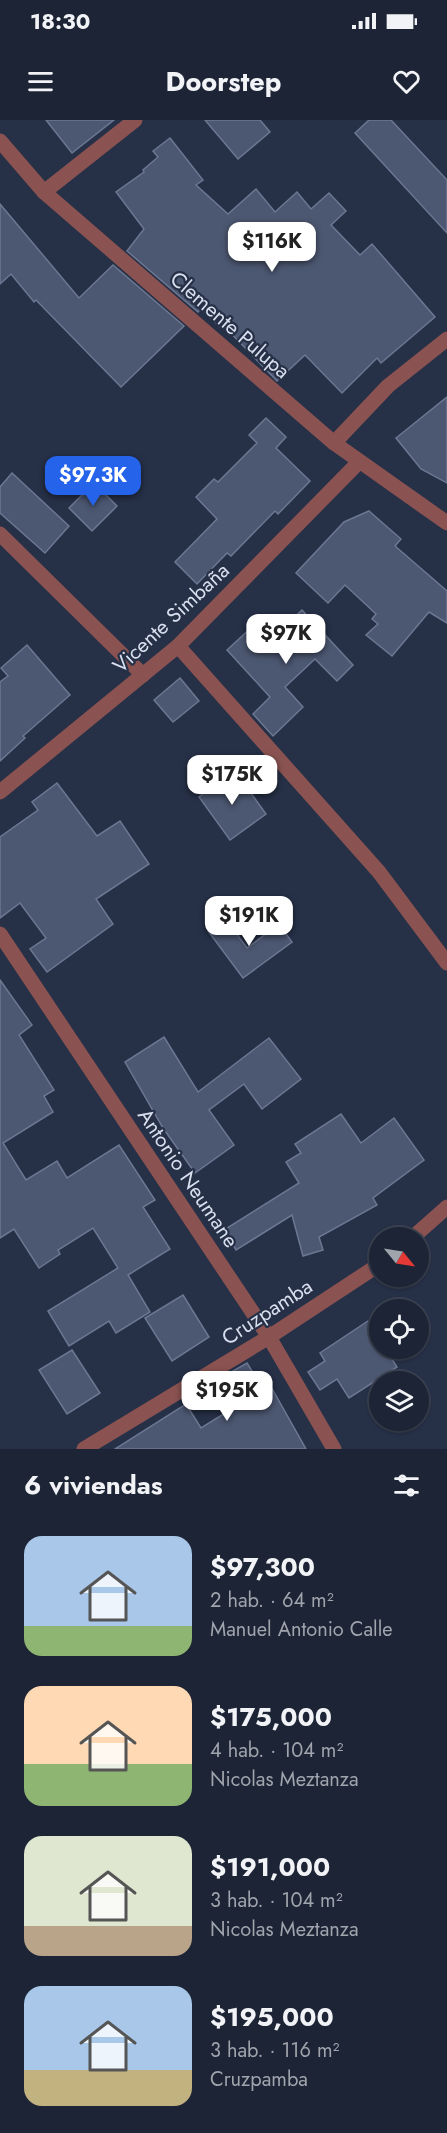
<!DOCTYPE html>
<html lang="es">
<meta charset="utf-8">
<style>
body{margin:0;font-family:Jost,sans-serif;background:#293041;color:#f1f3f6;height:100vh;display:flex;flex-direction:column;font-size:22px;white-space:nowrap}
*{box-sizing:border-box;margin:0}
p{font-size:20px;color:#a0a4ad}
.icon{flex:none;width:33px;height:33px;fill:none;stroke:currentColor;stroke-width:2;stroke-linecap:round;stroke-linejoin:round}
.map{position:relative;height:1329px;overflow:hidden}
.details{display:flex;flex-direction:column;background:#1c2435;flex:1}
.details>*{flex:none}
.needle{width:39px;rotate:120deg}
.buttons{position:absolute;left:369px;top:1107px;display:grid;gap:12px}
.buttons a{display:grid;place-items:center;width:60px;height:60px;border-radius:50%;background:#1c2435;box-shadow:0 2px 4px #0004,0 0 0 2px #3a4150;font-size:30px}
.price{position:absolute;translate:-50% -51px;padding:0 14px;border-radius:12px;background:#fff;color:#222;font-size:20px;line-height:39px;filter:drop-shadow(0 2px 3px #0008)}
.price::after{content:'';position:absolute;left:50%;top:36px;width:18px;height:14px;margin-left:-9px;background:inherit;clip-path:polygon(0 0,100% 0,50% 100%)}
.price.selected{background:#2563eb;color:#fff}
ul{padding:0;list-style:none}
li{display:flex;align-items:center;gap:18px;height:150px;padding:0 24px}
li span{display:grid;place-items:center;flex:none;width:168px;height:120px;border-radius:18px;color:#555}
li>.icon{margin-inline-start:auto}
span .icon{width:72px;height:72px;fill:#fffc;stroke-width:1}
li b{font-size:26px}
h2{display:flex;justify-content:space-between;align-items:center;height:72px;padding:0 24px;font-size:26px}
.status{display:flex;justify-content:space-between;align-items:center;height:42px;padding:0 30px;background:#1c2435;direction:ltr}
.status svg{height:16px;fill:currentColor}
header{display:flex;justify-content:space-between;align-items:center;height:78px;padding:0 24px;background:#1c2435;font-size:27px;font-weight:700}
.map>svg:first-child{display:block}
.building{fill:#4c5771;stroke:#6c7792;stroke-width:1.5}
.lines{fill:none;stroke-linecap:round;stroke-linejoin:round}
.minor{stroke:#8a5351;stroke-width:15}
.labels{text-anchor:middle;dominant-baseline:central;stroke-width:4.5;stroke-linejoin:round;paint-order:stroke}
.street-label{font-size:21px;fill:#d8dfee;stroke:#263047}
</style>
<div class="status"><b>18:30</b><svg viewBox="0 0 49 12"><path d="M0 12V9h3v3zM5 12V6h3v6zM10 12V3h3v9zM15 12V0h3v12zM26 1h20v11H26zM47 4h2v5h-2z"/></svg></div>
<header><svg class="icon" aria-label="menu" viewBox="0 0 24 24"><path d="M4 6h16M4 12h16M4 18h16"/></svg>Doorstep<svg class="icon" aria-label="heart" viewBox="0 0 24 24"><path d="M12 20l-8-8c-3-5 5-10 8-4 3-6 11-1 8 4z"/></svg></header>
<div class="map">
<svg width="447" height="1329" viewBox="0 0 447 1329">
<rect width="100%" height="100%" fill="#263047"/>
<!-- building -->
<g class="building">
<path d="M46,0H114L72,33Z"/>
<path d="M205,0H260L270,12L238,39Z"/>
<path d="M369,0H391L447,60V113L355,13Z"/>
<path d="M170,18L203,60L196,65L228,94L256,69L275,92L297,72L311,89L329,73L346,91L331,105L360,135L372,124L435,197L381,243L377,238L342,273L305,235L277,261L222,204L220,207L201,189L198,192L127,131L144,109L116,72L144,52L143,50L158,37L153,31Z"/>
<path d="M0,84L79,178L113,145L184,206L121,267L36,180L34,182L11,154L0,164Z"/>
<path d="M447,277V363L421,349L396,318Z"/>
<path d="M266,298L286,317L276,328L310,361L278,394L275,391L231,436L227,433L197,464L175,442L217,399L196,377L214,359L218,362L257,323L249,315Z"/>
<path d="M12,353L69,406L45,433L0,393V367Z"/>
<path d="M94,363L117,386L92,411L69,388Z"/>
<path d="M369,391L401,419L395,426L447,471V503L429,492L392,536L366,515L378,504L372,499L376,494L345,465L328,483L296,453L344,402Z"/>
<path d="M302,490L353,545L337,561L315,539L285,567L303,587L273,616L253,594L270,577L227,530L254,505L269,521Z"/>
<path d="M27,525L70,575L23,616L25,618L0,641V562L8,556L1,548Z"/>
<path d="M180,558L199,581L173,602L154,580Z"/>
<path d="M235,651L266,694L230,720L199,677Z"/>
<path d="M57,663L97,716L120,701L149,744L96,779L113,804L47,852L30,829L46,818L20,783L0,798V717L38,690L32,682Z"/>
<path d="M225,798L247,828L279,804L292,822L243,858L208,811Z"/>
<path d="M0,860L32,905L19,915L54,970L44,976L53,992L3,1023L26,1060L57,1041L67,1058L119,1025L155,1080L143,1087L170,1129L128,1155L150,1192L116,1213L109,1201L69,1226L48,1191L118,1148L93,1108L58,1130L60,1134L39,1148L14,1109L0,1118Z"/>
<path d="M164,917L198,972L269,918L301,959L262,989L244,964L209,990L234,1025L195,1053L163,1008L125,942Z"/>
<path d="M341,994L361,1023L394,998L424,1040L373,1078L377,1085L319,1117L323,1130L303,1136L292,1095L236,1130L224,1110L299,1063L286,1042L301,1033L295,1024Z"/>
<path d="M183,1175L209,1217L172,1241L145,1198Z"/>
<path d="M368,1201L380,1219V1228H385L397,1247L349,1278L337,1259L320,1270L308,1252L325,1241L320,1233Z"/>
<path d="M72,1230L100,1273L67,1294L39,1250Z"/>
<path d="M247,1243L263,1269L270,1265L306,1329H115L186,1284L201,1308L235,1287L219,1259Z"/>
</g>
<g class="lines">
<!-- minor -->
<g class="minor">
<path d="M0,21L44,72L334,323L447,403"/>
<path d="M44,72L135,0"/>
<path d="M334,323L388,266L447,219"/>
<path d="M0,414L143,555"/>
<path d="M178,526L379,752L447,843"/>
<path d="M0,672L178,526L359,342"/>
<path d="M0,814L269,1217L334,1329"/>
<path d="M412,1118L447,1087"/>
<path d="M84,1329L269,1217L380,1144"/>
</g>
</g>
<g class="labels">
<!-- street labels -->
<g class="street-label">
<text transform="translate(230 205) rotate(41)">Clemente Pulupa</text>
<text transform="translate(171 498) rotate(-43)">Vicente Simbaña</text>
<text transform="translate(188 1058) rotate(56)">Antonio Neumane</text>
<text transform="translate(267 1192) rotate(-33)">Cruzpamba</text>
</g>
</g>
</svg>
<div class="buttons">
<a><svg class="needle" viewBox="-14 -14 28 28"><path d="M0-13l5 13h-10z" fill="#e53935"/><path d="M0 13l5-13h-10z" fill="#a0a4ad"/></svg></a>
<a><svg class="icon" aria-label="locate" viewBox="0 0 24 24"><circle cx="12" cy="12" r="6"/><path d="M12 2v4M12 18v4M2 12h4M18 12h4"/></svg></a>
<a><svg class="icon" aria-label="layers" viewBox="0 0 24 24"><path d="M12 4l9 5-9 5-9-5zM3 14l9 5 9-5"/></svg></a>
</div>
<b class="price" style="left:272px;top:153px">$116K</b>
<b class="price selected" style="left:93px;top:387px">$97.3K</b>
<b class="price" style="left:286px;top:545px">$97K</b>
<b class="price" style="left:232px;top:686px">$175K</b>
<b class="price" style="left:249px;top:827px">$191K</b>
<b class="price" style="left:227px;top:1302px">$195K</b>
</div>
<section class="details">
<h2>6 viviendas<svg class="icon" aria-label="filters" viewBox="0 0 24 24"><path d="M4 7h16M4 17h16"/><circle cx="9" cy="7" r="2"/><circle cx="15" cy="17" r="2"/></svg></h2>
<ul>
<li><span style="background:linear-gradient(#a9c7e8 75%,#8fb573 0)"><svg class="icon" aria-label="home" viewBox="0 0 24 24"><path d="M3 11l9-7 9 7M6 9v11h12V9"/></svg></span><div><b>$97,300</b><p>2 hab. · 64 m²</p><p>Manuel Antonio Calle</p></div></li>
<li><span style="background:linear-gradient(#ffd9b3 65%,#8fb573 0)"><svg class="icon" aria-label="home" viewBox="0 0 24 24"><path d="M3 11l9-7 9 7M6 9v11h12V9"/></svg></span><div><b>$175,000</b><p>4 hab. · 104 m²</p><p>Nicolas Meztanza</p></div></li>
<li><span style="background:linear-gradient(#dfe7d0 75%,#b9a48a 0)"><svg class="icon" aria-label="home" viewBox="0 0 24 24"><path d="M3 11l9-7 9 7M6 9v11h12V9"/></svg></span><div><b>$191,000</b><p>3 hab. · 104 m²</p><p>Nicolas Meztanza</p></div></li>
<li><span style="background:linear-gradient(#a9c7e8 70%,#c2b280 0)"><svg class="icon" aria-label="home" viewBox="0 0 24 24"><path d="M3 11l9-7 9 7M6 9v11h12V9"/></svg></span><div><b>$195,000</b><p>3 hab. · 116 m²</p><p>Cruzpamba</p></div></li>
</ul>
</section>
